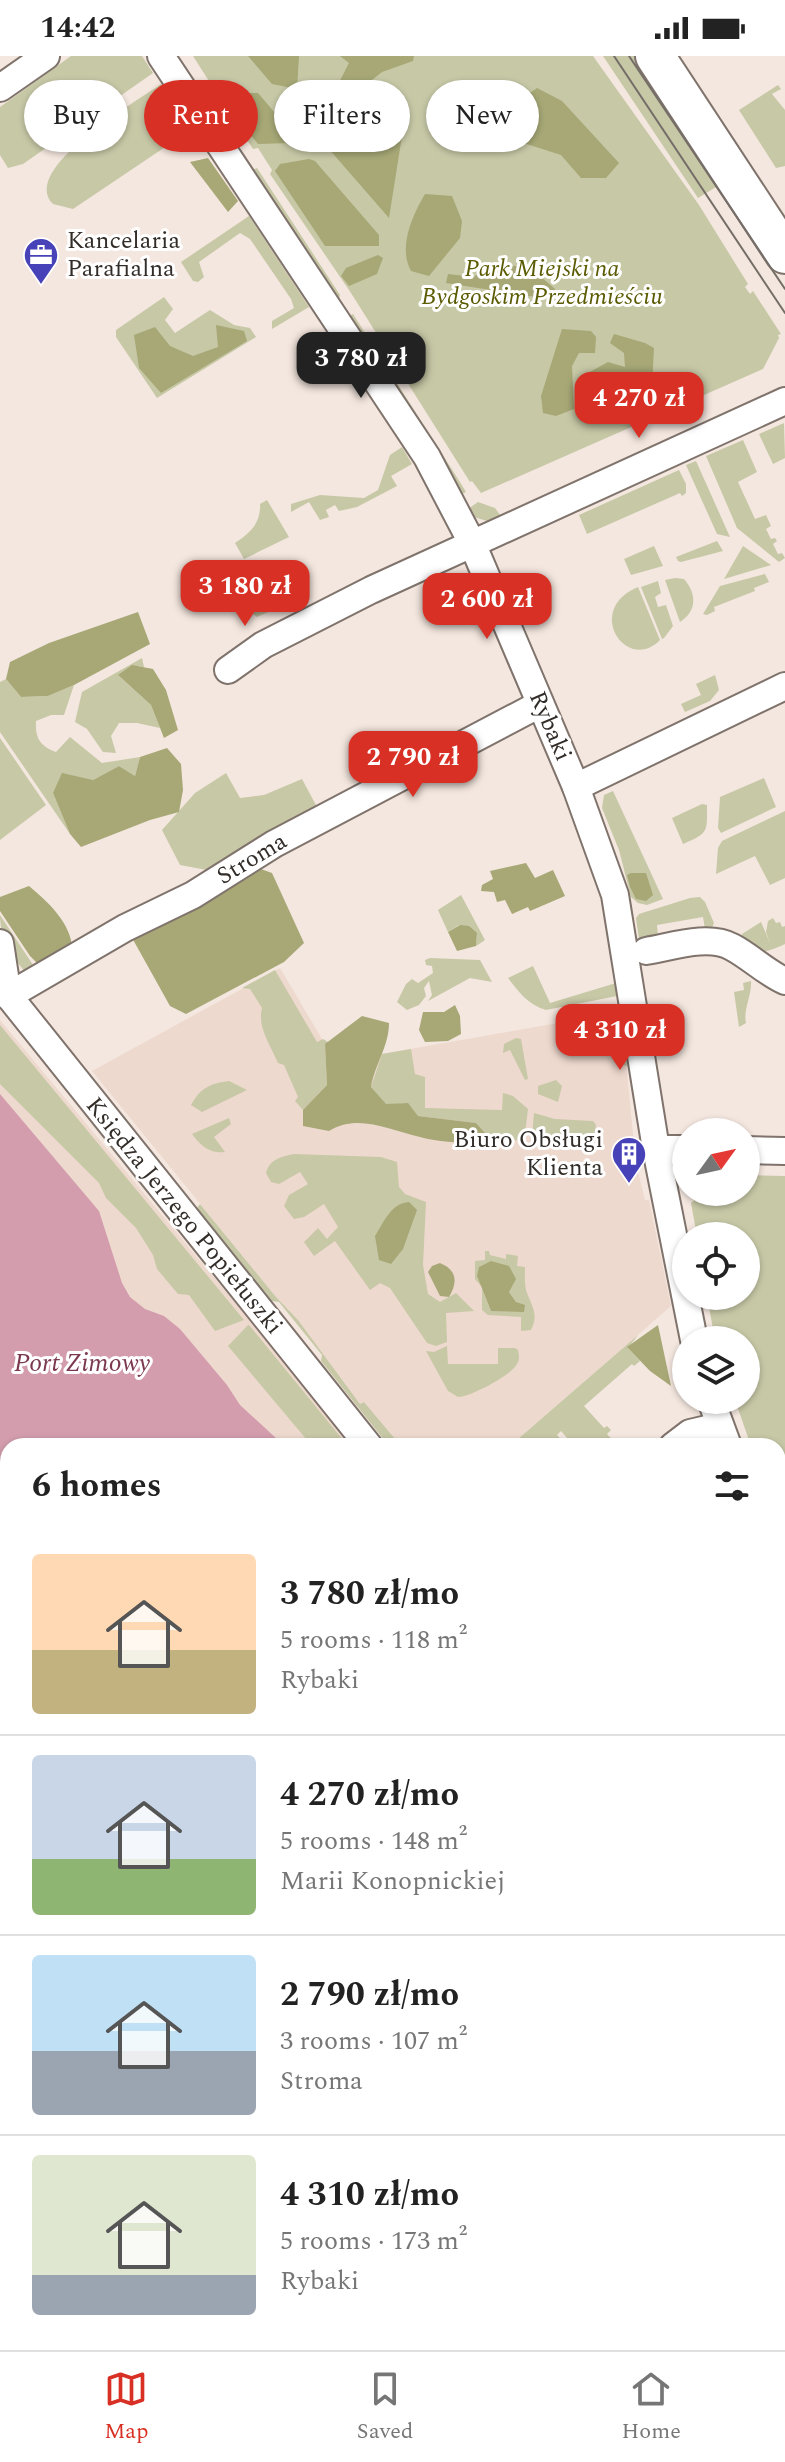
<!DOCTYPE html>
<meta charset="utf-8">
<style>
body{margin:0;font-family:Spectral,serif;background:#f6f6f6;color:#222;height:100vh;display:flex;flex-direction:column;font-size:30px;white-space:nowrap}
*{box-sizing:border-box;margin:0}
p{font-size:26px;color:#767676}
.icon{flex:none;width:44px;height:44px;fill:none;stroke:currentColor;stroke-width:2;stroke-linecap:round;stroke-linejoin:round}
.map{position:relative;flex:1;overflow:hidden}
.details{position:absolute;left:0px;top:1382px;width:786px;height:912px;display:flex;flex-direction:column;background:#fff;border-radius:24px 24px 0 0;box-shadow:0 2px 6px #0004}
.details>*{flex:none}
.hud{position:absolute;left:24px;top:24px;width:738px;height:72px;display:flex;gap:16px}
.needle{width:52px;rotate:57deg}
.fabs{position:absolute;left:672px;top:1062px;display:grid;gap:16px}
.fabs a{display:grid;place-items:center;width:88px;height:88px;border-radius:50%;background:#fff;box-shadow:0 2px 6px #0004;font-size:40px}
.price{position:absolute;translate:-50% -68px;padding:0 18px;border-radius:16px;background:#d93025;color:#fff;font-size:26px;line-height:52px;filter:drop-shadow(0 2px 4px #0008)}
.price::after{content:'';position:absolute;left:50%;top:48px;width:24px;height:18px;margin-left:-12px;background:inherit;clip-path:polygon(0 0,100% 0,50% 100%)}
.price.selected{background:#222;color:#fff}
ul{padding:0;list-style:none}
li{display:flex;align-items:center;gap:24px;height:200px;padding:0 32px}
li+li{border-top:2px solid #e0e0e0}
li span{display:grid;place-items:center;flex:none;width:224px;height:160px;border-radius:8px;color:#555}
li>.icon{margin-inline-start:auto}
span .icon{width:96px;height:96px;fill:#fffc;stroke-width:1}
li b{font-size:34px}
h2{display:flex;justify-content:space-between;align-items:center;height:96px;padding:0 32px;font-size:34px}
.pill{padding:0 28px;border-radius:36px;background:#fff;box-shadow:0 2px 6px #0004;font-size:28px;line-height:72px}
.pill.selected{background:#d93025;color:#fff}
.status{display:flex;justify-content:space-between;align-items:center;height:56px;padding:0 40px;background:#fff;direction:ltr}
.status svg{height:22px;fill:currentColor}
.menu{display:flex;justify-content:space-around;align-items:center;height:112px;border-top:2px solid #e0e0e0;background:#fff;font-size:22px;color:#767676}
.menu a{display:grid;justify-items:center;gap:4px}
.menu .selected{color:#d93025}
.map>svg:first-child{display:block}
.built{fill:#eed9ce}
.green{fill:#c7c8a6}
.forest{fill:#a7a876}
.water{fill:#d39dad}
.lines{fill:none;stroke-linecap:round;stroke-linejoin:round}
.street-casing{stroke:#7f736c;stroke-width:30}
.secondary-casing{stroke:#7f736c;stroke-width:42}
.street{stroke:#fff;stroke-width:26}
.secondary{stroke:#fff;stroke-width:38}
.tram{stroke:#756d68;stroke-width:2}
.labels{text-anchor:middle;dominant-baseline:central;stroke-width:6;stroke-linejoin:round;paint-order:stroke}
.poi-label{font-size:24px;fill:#322d29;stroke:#fff;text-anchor:start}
.park-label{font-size:24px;font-style:italic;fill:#5b5b03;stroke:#fff}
.street-label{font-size:24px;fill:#322d29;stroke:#fff}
.water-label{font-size:26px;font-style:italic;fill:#7b384f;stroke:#fff}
</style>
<div class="status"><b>14:42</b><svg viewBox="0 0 49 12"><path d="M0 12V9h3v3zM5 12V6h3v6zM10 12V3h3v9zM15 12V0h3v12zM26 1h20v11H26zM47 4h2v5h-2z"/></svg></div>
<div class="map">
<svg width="785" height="2294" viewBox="0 0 785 2294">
<rect width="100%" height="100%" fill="#f4e7df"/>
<!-- built -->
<g class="built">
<path d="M280,912L322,983L364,1001L621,956L636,1107L645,1144H649L671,1250L510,1390H401L364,1346L360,1348L298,1264L276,1241L92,1015Z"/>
<path d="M0,964L354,1390H8V1765L0,1757Z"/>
<path d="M778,1901L785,1909V2294H619L611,2286H778Z"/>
</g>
<!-- green -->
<g class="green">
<path d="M71,0H142L153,17L23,108L8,112L0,99V51Z"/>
<path d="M193,0H593L699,149L748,228L745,231L750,238L753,235L781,278L778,279L779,282L763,313L481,437L472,425L470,426L351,237L270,118L272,114L258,92L253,93L225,50L229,47L218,31L214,33Z"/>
<path d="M603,0H643L721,128L698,142Z"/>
<path d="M161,28L187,68L186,77L73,153L53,148C19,113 136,46 161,28Z"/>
<path d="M778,29L781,33L772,38L785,54V110L776,112L739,54Z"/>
<path d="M257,112L340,239L338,247L250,115Z"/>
<path d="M249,160L309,251L272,273V265L294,252L291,243L250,183L240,177L199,206L204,221L198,226L193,225L181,206Z"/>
<path d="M164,241L173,253L165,264L175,277L210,254L234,269L250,272L256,281L157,342L116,281V274Z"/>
<path d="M353,258L453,415L466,436L460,439L347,261Z"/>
<path d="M784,367L785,402L773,408L759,378Z"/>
<path d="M743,384L757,416L738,426L755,463L766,459L771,470L766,473L771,483L775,482L777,485L773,488L778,498L782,497L785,502L779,506L737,472L706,400Z"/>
<path d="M402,391L412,408L391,420L397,430L357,451L339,455L335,449L326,454L329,461L320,464L309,446L291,456V448L320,439L364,442L378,434L390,399Z"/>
<path d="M696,405L730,481L717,478L686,409Z"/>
<path d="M679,414L686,428V437L682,440L680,437L587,478L579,459Z"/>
<path d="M267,444L289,481L244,503L235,487C250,477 261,467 260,448Z"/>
<path d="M478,446L495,452L503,463L490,466L471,460L468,453Z"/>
<path d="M717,485L723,495L681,506L678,505L676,501Z"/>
<path d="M654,490L663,510L631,519L624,503Z"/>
<path d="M743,490L771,509L724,523Z"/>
<path d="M253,507L277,552L257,561L242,548L223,545L216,532L241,519L239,514Z"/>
<path d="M765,518L769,526L754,532L755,535L714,551L715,555L707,559L703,558L720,530Z"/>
<path d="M675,522L684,523C697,538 697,555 680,566L665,524Z"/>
<path d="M658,525L661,537L655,541L658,551L666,549L673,570L664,582L662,583L641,531Z"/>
<path d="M638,531L660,584C627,618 583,554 638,531Z"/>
<path d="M142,602L144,611L132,610L119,620L151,649L160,672L137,667H119L111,680L116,697L103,696L87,673L75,666L82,636Z"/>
<path d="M715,619L719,634L710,645L685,656L681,648L701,639L696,628Z"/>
<path d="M6,623L21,641L48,640L74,629L64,659H51L36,665C35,682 40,690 56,696L70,681L102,707L140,701L135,720L119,710L93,724L53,737L70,778L0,676V626Z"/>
<path d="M0,682L46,749L0,784Z"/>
<path d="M226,717L240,742L264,739L302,723L317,751L251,785L212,815L180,809L162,774L195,737Z"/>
<path d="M764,722L776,751L721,777L718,772L720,741Z"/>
<path d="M613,735L663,843L647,849L638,847L631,841L619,794L602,752L604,739Z"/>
<path d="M702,748L707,749C707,776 709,777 683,788L672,762Z"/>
<path d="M785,755V822L770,829L755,800L716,818L718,792L722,785Z"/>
<path d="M461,839L485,884L476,890L477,877L459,869L448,876L438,854Z"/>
<path d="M700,841L705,846L714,867L710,877L706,879L703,861L657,869L658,881L640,890L636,862L639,858L690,842Z"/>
<path d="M0,859L37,915L27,918C12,901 0,883 0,859Z"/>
<path d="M773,862L776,867L780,866L782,871L785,870V888C765,897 763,898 743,888L742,878L761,866L770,887L766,876L768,865Z"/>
<path d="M430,902L480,904L492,926L470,922L428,945L432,939L429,925L424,932L426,940L419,949L407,954L397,946L406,928L412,923L418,927L433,917L432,910L426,909L425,904Z"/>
<path d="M533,910L550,947L616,927L617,940L546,954C528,949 519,936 508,922Z"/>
<path d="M275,914L317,986L323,983L328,986L325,989L327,1029L303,1054L295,1045L298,1041L284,1009L278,1007C270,988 257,971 262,952L250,933L242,932Z"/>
<path d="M751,925C752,940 743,953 746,967L739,971L734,936L744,934L743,927Z"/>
<path d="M621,956L627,1010L614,1006L609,976L600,960Z"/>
<path d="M0,969L244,1264L215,1275L189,1239L178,1238L157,1213L153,1199L136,1172L106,1142L99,1127L0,1028Z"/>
<path d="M516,982L521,983L528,1023L525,1024L510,994L503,997L504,988Z"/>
<path d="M411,993L415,1018L425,1021V1052L502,1054L503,1037L513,1040L528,1053L524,1085L482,1081L484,1076L476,1067L418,1060L407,1047L386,1049L371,1031L382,998Z"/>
<path d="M556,1024L562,1030L558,1046L538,1038V1030Z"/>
<path d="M229,1025L247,1034L202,1056L191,1049C200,1032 211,1027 229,1025Z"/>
<path d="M534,1057L555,1063L593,1065L596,1069L594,1081L553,1087L552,1084H538V1081L532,1080Z"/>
<path d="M229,1062L231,1068L214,1081L225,1096C210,1098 201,1090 192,1078Z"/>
<path d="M294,1098L381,1101L397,1106L399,1131L405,1138L426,1146L423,1209L428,1238L440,1246L456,1237L474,1255L446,1257L447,1286L436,1290L427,1287L390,1232L380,1227L370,1234L335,1185L314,1200L304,1186L318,1172L327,1183L338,1171L324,1148L304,1161L294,1163L284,1150L289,1139L308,1128L300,1116L279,1128L271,1126L266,1117C270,1103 280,1101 294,1098Z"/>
<path d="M746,1119L785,1120V1449L778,1437V1390H751L735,1344H746V1284H715L707,1240H746V1180H697L691,1147L704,1136H746Z"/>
<path d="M200,1148L276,1241L298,1264L360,1348L364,1346L401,1390H389L321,1305L322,1299L279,1246L272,1245L197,1152Z"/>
<path d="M485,1195H489L490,1199L506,1203V1198L518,1200L517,1210L525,1211C525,1219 524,1229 527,1237C532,1250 539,1259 531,1274L521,1275V1261L488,1259L482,1254V1233L491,1255L516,1246L509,1236L477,1220L481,1230L475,1223V1205L485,1204Z"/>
<path d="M248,1269H249L348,1390H312L228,1290Z"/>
<path d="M638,1279L628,1292L640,1305L634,1310L632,1308L584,1350L604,1372L607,1370L611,1374L607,1378L618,1390H574L561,1375L557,1379L567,1390H551L547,1385L541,1390H510Z"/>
<path d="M447,1290L448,1308H498V1292H515L518,1294C519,1300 520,1303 517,1308C512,1319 470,1341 458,1341L448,1335L426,1295L434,1296Z"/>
<path d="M576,2286H611L619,2294H546Z"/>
</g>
<!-- forest -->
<g class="forest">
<path d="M248,0H299L297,33L272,28Z"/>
<path d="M340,0H414L413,5L382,16L352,40L366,67L402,80L389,162L308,69L331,42L349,7Z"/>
<path d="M537,32L562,45L619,107L606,122H581L561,99L511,83L496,61Z"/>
<path d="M250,37H258L298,84L290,87L258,88L233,58V50Z"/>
<path d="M208,102L238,145L228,156L190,106Z"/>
<path d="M309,103L315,105L379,179V190H325L275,115L280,108Z"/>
<path d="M425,138L452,140L462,165L460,182L429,220L411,215C398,191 412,160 425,138Z"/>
<path d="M378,199L383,202L377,218L349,230L341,220L346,212Z"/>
<path d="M492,206L532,213L555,233V244L446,227L448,218L474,221Z"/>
<path d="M216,269L244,275L247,285L161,337L139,312L134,279L155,271L170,290L193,300L218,291Z"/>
<path d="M562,273L591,275L596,281L595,297H579L572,310L574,353L556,360L543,357L541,340Z"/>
<path d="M614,278L645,287L654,292L651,349L636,362L627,345L624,327L610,319L598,336L585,334L586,318L608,306L625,311L624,297L610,287Z"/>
<path d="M138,556L150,588L74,629L48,640L21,641L6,623L10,606L49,587Z"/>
<path d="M132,609L153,613L166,634L178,674L164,682L151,649L118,619Z"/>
<path d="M167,692L181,708L183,734L179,756L150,764L81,791L70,778L53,737L62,717L93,724L119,710L135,720L140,701Z"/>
<path d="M526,807L535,822L553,814L565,840L530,855L528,851L512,858L505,844L497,846L494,836L481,835L482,829L493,823L490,815Z"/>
<path d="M258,812L272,817L304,887L284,906L186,958L170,950L131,880Z"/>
<path d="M631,817H646L653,839L646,845L636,843L630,831L627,819Z"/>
<path d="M29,830C47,845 71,867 72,892L39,909L30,900L0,855V841Z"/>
<path d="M460,869L469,870L477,877L476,890L457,895L448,876Z"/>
<path d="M455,949L460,960L461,978L448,985L425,986L419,974L423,956H444Z"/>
<path d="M362,960L389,967C389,990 375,1008 371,1031L386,1048L408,1047L418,1060L476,1067L485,1077L476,1088C458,1086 438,1086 420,1081C389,1074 358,1057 329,1075L303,1070V1054L327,1029L325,988Z"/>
<path d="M409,1146L417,1154L403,1193L391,1208L379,1204L375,1180C384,1166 391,1147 409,1146Z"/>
<path d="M491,1205L509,1210L516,1223L509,1236L516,1246L525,1249L524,1256L491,1255L477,1220L479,1211Z"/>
<path d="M440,1207C457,1214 458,1226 449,1241L440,1240L428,1216L432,1210Z"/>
<path d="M658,1269L671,1330L650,1315L627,1291Z"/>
<path d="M0,2240L8,2249V2286H66L78,2294H0Z"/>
<path d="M142,2286H205L208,2294H147Z"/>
<path d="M237,2286H536L546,2294H240Z"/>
</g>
<!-- water -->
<g class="water">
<path d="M0,1038L99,1155L122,1227L130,1241L145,1253L164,1260L180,1273L227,1329L240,1349L277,1383L282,1390H8V1587L0,1578Z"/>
<path d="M778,1966L785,1975V2144L778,2150Z"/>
</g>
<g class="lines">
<!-- street casing -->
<g class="street-casing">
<g id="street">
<path d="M161,0L427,401L472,487L576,731L615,839L656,1093L694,1284"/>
<path d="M0,32L46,0"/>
<path d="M228,614L263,589L371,534L785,345"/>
<path d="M576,731L785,630"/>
<path d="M0,887L8,940L125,872L193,839L274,788L540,648"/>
<path d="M646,895C671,891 708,878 732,891C751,901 765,916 785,925"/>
<path d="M0,929L369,1390"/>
<path d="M656,1093H686"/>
<path d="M746,1094L785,1095"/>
<path d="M711,1344L728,1390"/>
<path d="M673,1390L690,1377L720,1370"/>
<path d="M778,1469L785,1478"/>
<path d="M778,1881L785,1890"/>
</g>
</g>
<!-- secondary casing -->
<g class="secondary-casing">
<path id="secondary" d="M655,0L785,198"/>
</g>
<!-- street -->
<use href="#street" class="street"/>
<!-- secondary -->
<use href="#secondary" class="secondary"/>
<!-- tram -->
<g class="tram">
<path d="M614,0L785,257"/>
<path d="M629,0L785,233"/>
</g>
</g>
<!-- icons -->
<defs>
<g id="office-pin" transform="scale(1.8)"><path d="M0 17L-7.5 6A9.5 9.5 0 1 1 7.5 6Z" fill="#4742b8" stroke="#fff"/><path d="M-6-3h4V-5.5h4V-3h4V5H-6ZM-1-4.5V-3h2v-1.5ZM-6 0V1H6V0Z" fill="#fff"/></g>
<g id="building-pin" transform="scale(1.8)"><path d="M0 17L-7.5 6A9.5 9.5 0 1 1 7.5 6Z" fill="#4742b8" stroke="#fff"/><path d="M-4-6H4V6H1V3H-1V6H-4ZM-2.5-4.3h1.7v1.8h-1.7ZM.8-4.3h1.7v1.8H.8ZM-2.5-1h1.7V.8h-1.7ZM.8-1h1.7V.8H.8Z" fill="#fff"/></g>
</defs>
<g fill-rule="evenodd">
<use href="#office-pin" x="41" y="199"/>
<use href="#building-pin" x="629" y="1098"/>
</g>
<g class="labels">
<!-- poi labels -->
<g class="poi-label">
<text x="67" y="185">Kancelaria<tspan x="67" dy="28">Parafialna</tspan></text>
<text x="603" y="1084" text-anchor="end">Biuro Obsługi<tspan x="603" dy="28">Klienta</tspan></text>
</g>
<!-- park labels -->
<g class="park-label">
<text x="542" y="213">Park Miejski na<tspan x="542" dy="28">Bydgoskim Przedmieściu</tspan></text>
</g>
<!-- street labels -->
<g class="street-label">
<text transform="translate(550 670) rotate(67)">Rybaki</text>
<text transform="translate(252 803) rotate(-31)">Stroma</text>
<text transform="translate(184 1160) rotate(51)">Księdza Jerzego Popiełuszki</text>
</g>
<!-- water labels -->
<g class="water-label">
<text x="82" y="1307">Port Zimowy</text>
</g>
</g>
</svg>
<div class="fabs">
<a><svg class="needle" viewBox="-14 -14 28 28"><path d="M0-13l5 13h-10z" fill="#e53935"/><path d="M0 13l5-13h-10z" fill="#767676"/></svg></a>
<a><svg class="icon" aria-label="locate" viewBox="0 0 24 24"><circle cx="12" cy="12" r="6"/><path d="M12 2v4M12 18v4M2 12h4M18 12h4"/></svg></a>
<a><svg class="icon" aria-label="layers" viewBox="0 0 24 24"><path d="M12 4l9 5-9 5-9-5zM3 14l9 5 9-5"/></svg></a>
</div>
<b class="price selected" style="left:361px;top:344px">3 780 zł</b>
<b class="price" style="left:639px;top:384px">4 270 zł</b>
<b class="price" style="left:245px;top:572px">3 180 zł</b>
<b class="price" style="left:487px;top:585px">2 600 zł</b>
<b class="price" style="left:413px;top:743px">2 790 zł</b>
<b class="price" style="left:620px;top:1016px">4 310 zł</b>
<div class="hud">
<a class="pill">Buy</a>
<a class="pill selected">Rent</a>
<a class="pill">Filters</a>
<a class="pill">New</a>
</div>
<section class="details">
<h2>6 homes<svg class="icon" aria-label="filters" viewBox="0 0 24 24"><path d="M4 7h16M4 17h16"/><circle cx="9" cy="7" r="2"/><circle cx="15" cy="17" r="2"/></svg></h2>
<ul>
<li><span style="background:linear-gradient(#ffd9b3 60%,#c2b280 0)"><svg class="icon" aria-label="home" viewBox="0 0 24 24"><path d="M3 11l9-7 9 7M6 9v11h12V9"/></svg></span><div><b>3 780 zł/mo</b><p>5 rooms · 118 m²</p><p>Rybaki</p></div></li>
<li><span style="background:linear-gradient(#c9d6e8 65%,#8fb573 0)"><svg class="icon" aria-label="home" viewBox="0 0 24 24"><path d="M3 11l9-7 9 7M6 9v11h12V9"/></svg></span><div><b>4 270 zł/mo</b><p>5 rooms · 148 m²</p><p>Marii Konopnickiej</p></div></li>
<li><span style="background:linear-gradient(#bfe0f5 60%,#9aa5b1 0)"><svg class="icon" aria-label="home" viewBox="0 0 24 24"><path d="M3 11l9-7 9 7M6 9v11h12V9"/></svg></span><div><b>2 790 zł/mo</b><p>3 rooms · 107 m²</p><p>Stroma</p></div></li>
<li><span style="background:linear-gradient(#dfe7d0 75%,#9aa5b1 0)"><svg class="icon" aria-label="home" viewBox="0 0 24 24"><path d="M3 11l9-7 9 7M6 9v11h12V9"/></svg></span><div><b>4 310 zł/mo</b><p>5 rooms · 173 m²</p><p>Rybaki</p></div></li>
</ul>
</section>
</div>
<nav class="menu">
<a class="selected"><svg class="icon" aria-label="map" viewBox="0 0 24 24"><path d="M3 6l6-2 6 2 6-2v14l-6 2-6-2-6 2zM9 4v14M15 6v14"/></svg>Map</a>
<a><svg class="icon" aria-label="saved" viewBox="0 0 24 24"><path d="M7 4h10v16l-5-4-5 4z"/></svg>Saved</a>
<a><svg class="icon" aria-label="home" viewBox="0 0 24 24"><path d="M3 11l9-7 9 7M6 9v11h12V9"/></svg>Home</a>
</nav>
